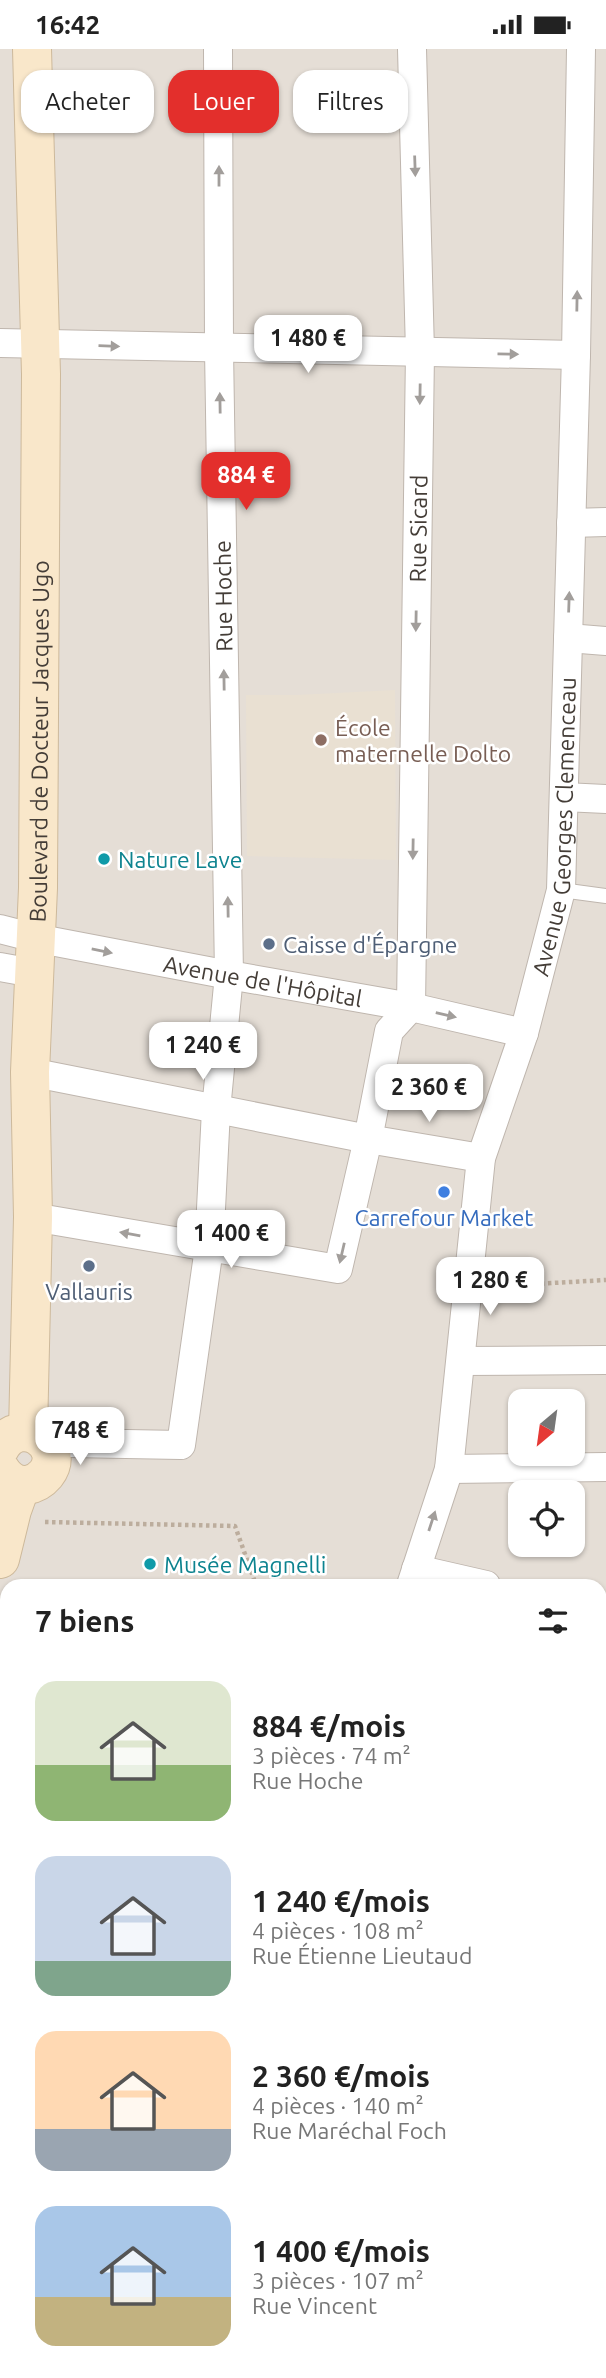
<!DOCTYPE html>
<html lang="fr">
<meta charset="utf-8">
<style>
body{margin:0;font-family:Ubuntu,sans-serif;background:#f2f2f2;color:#222;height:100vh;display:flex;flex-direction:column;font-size:26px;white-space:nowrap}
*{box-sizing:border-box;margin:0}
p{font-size:23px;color:#767676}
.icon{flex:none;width:38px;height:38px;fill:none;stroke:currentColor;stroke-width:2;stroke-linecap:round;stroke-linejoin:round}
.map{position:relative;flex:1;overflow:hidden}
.details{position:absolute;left:0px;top:1530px;width:607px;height:800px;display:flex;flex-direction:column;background:#fff;border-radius:21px 21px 0 0;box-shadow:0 2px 5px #0004}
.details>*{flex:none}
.top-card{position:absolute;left:21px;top:21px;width:565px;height:63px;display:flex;gap:14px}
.needle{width:46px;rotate:209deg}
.fabs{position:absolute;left:508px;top:1340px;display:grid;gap:14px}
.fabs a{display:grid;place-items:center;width:77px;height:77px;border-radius:14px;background:#fff;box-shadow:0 2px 5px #0004;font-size:35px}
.price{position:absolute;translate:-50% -60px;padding:0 16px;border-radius:14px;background:#fff;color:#222;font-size:23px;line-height:46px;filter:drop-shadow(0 2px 4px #0008)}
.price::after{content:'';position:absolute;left:50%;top:42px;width:21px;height:16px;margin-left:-10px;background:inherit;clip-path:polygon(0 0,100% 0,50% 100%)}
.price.active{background:#e32f2c;color:#fff}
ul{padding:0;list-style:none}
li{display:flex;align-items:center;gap:21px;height:175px;padding:0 35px}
li span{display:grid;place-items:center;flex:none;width:196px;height:140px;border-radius:21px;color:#555}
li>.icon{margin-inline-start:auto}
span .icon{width:84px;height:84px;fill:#fffc;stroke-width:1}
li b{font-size:30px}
h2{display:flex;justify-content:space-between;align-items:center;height:84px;padding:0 35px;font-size:30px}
.chip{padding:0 24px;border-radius:21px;background:#fff;box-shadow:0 2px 5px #0004;font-size:24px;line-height:63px}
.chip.active{background:#e32f2c;color:#fff}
.status{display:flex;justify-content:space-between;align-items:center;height:49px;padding:0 35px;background:#fff;direction:ltr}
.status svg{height:19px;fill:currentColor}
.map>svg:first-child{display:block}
.residential{fill:#e5ded6;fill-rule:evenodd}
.education{fill:#e9e0d2}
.green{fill:#d3e2b4}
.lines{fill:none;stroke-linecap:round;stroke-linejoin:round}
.lane-casing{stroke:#bfb6ae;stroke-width:16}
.street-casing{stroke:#bfb6ae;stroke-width:30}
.secondary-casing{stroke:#cdb99b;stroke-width:40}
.path{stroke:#bcad9d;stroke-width:4.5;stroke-dasharray:3.5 3.5;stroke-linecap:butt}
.lane{stroke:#fff;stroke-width:14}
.street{stroke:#fff;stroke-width:28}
.secondary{stroke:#f9e7ca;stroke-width:38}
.oneway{fill:#a29e9b}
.education-dot{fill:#8d6e63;stroke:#fff;stroke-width:2.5}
.culture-dot{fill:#0f9aa8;stroke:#fff;stroke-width:2.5}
.service-dot{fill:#5c6f8a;stroke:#fff;stroke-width:2.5}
.shop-dot{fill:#3f7fe0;stroke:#fff;stroke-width:2.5}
.labels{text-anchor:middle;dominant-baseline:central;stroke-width:5;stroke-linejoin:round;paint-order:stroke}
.street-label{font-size:23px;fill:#443d37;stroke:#fff}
.education-label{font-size:23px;fill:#785e54;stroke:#fff;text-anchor:start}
.culture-label{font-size:23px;fill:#0d838f;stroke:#fff;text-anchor:start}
.service-label{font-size:23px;fill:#4e5e75;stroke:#fff;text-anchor:start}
.shop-label{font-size:23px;fill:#366cbe;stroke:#fff}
</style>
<div class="status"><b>16:42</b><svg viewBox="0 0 49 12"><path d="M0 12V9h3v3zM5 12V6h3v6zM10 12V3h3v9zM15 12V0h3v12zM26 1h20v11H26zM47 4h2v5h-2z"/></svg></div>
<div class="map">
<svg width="606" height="2329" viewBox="0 0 606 2329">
<rect width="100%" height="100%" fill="#f2ede7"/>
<!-- residential -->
<path class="residential" d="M0,0H606V2329H0ZM520,1353H572V1405H520ZM520,1444H572V1496H520ZM7,1536H600V2322H7Z"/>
<!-- education -->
<path class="education" d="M395,641L396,811L247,807L246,646H297Z"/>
<!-- green -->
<path class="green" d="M7,2049V2243L0,2246V2053Z"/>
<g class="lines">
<!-- lane casing -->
<g class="lane-casing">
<g id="lane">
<path d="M561,841L606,847"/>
<path d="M116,2322L120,2329"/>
</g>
</g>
<!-- street casing -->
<g class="street-casing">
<g id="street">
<path d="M0,294L576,306"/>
<path d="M571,474L606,473"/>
<path d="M568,589L606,592"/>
<path d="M564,748L606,750"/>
<path id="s1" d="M0,880L35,889L229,926L411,958L524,984"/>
<path d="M0,918L33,924"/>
<path d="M30,1023L368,1090L481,1109"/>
<path id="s2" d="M33,1168L338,1220L368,1090L389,982L411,958L420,303L412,0"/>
<path d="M461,1312L606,1311"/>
<path d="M71,1394L181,1396L209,1199L216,1061L229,926L219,300L218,0"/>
<path d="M449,1420L606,1418"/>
<path d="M416,1520L486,1536"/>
<path id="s3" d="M411,1536L449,1420L481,1109L524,984L561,841L576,306L581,0"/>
<path d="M600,1559H606"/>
<path d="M600,1700H606"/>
<path d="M600,1722L606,1779"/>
<path d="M600,1850L606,1848"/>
<path d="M600,1966L606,1965"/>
<path d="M540,2322L541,2329"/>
<path d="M235,2329L252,2322"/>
</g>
</g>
<!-- secondary casing -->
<g class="secondary-casing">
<g id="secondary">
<path id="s4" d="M28,1383L33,1168L30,1023L38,839L41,325L32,0"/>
<path d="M0,1399C20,1363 68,1396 46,1425C41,1431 34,1435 27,1436C15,1437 6,1430 0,1420"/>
<path d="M0,1510L12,1461L21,1436"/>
<path d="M0,1720L7,1729"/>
<path d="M372,2322V2329"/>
</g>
</g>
<!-- path -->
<g class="path">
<path d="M499,1237L606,1231"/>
<path d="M45,1473L235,1477L256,1536"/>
</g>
<!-- lane -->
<use href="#lane" class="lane"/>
<!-- street -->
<use href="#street" class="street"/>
<!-- secondary -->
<use href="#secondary" class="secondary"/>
</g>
<!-- one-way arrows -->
<defs><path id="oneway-solid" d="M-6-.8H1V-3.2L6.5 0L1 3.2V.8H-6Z" transform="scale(1.75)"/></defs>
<g class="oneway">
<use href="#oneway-solid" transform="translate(415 117) rotate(88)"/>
<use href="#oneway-solid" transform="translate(219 127) rotate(-90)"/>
<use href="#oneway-solid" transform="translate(577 252) rotate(-89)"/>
<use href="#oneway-solid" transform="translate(109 297) rotate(2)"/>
<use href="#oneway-solid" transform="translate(508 305) rotate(1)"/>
<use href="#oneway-solid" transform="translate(420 345) rotate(91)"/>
<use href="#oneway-solid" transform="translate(220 354) rotate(-91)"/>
<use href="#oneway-solid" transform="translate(569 553) rotate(-88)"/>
<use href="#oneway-solid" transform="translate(416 572) rotate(91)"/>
<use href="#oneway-solid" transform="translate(224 631) rotate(-91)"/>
<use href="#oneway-solid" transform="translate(413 800) rotate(91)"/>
<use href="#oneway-solid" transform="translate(228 858) rotate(-91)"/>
<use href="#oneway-solid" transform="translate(102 902) rotate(11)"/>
<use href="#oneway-solid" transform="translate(446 966) rotate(13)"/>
<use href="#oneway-solid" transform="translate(130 1185) rotate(-170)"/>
<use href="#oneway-solid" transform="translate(342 1204) rotate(103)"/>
<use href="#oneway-solid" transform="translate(432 1472) rotate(-72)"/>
</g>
<!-- markers -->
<circle class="education-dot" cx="321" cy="691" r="7"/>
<g class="culture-dot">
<circle cx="104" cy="810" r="7"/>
<circle cx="150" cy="1515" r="7"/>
</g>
<g class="service-dot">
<circle cx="269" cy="895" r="7"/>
<circle cx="89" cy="1217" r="7"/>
</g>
<circle class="shop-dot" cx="444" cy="1143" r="7"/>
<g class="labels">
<!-- street labels -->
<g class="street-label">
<text stroke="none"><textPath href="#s2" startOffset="1064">Rue Sicard</textPath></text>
<text transform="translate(223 547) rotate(-91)">Rue Hoche</text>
<text stroke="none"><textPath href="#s4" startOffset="691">Boulevard de Docteur Jacques Ugo</textPath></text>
<text stroke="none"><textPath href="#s3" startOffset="777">Avenue Georges Clemenceau</textPath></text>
<text stroke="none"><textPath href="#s1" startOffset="268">Avenue de l'Hôpital</textPath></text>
</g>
<!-- education labels -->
<g class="education-label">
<text x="335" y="678">École<tspan x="335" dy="26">maternelle Dolto</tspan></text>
</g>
<!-- culture labels -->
<g class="culture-label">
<text x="118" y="810">Nature Lave</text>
<text x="164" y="1515">Musée Magnelli</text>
</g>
<!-- service labels -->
<g class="service-label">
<text x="283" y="895">Caisse d'Épargne</text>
<text x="89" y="1242" text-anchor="middle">Vallauris</text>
</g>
<!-- shop labels -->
<g class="shop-label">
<text x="444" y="1168">Carrefour Market</text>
</g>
</g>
</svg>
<div class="fabs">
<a><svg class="needle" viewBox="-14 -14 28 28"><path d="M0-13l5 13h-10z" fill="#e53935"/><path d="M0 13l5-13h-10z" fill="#767676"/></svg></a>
<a><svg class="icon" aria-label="locate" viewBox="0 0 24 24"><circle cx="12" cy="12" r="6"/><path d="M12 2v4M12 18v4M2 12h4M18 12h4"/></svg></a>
</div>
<b class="price" style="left:308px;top:326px">1 480 €</b>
<b class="price active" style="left:246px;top:463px">884 €</b>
<b class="price" style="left:203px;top:1033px">1 240 €</b>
<b class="price" style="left:429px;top:1075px">2 360 €</b>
<b class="price" style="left:231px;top:1221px">1 400 €</b>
<b class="price" style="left:490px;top:1268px">1 280 €</b>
<b class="price" style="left:80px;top:1418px">748 €</b>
<div class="top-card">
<a class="chip">Acheter</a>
<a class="chip active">Louer</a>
<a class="chip">Filtres</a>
</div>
<section class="details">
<h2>7 biens<svg class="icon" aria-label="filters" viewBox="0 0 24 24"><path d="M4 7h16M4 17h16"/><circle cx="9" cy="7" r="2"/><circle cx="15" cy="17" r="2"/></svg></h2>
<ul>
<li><span style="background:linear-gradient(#dfe7d0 60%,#8fb573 0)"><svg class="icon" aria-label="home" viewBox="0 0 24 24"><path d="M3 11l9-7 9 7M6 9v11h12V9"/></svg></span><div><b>884 €/mois</b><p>3 pièces · 74 m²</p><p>Rue Hoche</p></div></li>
<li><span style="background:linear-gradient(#c9d6e8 75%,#7fa58c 0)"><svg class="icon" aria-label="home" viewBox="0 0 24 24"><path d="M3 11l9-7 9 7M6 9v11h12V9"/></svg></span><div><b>1 240 €/mois</b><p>4 pièces · 108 m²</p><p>Rue Étienne Lieutaud</p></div></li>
<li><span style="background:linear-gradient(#ffd9b3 70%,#9aa5b1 0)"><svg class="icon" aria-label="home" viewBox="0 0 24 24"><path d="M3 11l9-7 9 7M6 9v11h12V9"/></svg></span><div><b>2 360 €/mois</b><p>4 pièces · 140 m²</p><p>Rue Maréchal Foch</p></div></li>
<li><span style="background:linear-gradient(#a9c7e8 65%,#c2b280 0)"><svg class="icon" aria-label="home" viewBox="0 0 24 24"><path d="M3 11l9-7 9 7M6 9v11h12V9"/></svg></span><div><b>1 400 €/mois</b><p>3 pièces · 107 m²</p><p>Rue Vincent</p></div></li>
</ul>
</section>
</div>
